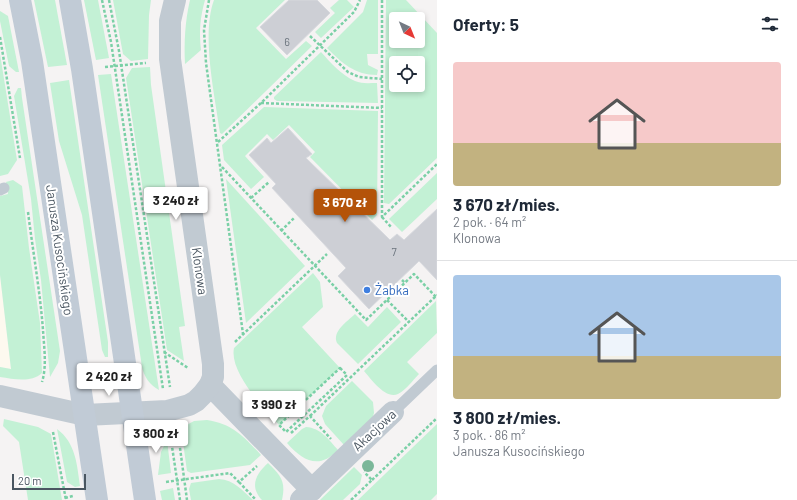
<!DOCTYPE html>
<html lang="pl">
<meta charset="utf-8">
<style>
body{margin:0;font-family:Barlow,sans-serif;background:#f6f6f7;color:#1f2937;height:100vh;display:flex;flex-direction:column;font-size:15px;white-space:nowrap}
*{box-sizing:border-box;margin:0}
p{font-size:13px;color:#747a83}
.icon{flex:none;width:22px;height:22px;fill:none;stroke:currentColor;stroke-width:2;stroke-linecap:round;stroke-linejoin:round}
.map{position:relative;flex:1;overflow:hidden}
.side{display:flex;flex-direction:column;background:#fff;width:360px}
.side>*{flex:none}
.needle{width:26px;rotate:137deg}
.tools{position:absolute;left:389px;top:12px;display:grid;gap:8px}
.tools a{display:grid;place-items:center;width:36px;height:36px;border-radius:4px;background:#fff;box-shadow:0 2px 6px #0003;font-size:20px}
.scale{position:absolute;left:12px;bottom:10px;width:74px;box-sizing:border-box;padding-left:4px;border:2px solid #4a5661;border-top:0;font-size:11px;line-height:14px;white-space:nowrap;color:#4a5661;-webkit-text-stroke:3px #fff;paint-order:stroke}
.price{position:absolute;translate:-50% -34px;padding:0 9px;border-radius:4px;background:#fff;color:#222;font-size:13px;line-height:26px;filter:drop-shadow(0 1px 2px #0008)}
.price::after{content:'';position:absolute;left:50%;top:24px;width:12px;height:9px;margin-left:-6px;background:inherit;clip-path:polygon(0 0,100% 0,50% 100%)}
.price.on{background:#b45309;color:#fff}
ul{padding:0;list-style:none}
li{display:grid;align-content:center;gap:8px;height:212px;padding:0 16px}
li+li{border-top:1px solid #e0e1e3}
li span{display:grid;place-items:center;height:124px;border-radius:4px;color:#555}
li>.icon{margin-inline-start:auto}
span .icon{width:72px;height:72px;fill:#fffc;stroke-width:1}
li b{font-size:17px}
h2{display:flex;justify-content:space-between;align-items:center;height:48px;padding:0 16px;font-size:17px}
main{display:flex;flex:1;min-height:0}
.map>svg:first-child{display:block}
.commercial{fill:#fdf9ef}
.green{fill:#c3f1d5;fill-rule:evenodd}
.building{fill:#cdcfd5;stroke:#d7d9de}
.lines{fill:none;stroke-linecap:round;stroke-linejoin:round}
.path{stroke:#7ad0a6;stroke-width:2.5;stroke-dasharray:3 2;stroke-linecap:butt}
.lane{stroke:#c1cad2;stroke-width:11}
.street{stroke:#c1cad2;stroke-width:22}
.secondary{stroke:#c1cbd6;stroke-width:22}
.tree{fill:#7bb799}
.shop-dot{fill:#3f7fe0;stroke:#fff;stroke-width:1.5}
.labels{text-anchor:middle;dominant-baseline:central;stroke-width:4;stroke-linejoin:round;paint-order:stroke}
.number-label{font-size:11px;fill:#6b747e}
.street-label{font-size:13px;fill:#4a5661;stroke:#fff}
.shop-label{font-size:13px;fill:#366cbe;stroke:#fff;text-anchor:start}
</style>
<main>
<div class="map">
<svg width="437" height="500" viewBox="0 0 437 500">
<rect width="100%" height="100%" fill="#f5f3f3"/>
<!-- commercial -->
<path class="commercial" d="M0,275L11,369L0,367Z"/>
<!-- green -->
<g class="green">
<path d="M34,0H55L67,65L48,67Z"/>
<path d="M84,0H98L109,58L96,60Z"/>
<path d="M113,0H151L149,15L148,59L131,61L123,54Z"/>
<path d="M190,0H205C200,18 199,31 201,50L185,64C184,42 185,21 190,0Z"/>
<path d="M214,0H285L256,28L286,59L306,41L312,46L222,134L220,133C215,96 201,35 214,0Z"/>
<path d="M339,0H347L354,7L321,38L315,32L335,13L330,8Z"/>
<path d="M367,0H378V54H367L368,65L378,70L377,75C355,75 342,63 327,48L363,12Z"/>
<path d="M386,0H406L437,33V158L389,204L384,203ZM396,19H418V41H396ZM396,63H418V85H396Z"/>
<path d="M0,11L8,16L19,72H16L9,66L0,21Z"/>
<path d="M321,52C330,62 341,75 355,81C362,84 369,83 377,83L378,103L277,101L274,99V97Z"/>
<path d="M0,54L17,160L8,174L0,176Z"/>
<path d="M150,67L151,85L185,326L179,327L184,361L167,350L126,78L132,68Z"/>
<path d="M111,74L159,390C150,385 144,377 142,367L98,75Z"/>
<path d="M69,80L108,342V357H105L102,350L82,215L59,141L50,83Z"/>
<path d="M18,88H21L22,98L60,351L58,363L50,377L41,280L35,239L31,199L14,96Z"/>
<path d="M264,107L378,111L377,215L372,220L310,157L315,152L289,125L273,140L267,134L245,156L264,177L251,189L224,160L222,145Z"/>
<path d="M437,173V199L402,232L389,219Z"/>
<path d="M226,179L305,266L246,323Z"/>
<path d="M13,180L22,186L29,248L40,323L42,373C31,383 14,379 0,377V367L11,369L0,275V196L8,194L6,182Z"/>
<path d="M313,273L320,282L323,307L302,327L340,368L279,425C264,408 229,372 234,348Z"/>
<path d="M436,301L437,333L407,362L419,374C413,380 406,390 398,394C386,400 371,379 364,371Z"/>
<path d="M387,307L401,322L358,364L337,343C332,331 347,322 355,314L368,327Z"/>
<path d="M352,381L373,402L374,413L372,419L344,445L325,424L322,416L326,406Z"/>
<path d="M4,419L38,427L51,434L62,500H28L19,442L3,426Z"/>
<path d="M207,420C233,424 243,436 261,455L250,465L191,473L187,471L181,428L194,421Z"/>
<path d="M437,424V494L431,500H358Z"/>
<path d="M306,427C321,428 329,440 338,450C319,470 303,461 287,443L302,429Z"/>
<path d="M57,429C76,443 77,465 80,486L75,487L67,482Z"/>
<path d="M167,440L171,473L158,475L161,452Z"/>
<path d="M268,463C281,476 286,481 282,500H262C249,486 256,474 268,463Z"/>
<path d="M354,467L362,475L360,484L343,500H320Z"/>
<path d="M219,479C234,480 242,490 253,500H191L189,489L191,483Z"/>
<path d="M173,488L175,500H162L160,491Z"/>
</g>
<!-- building -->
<g class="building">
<path d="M289,0H317L330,13L287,55L260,27Z"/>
<path d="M288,128L312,154L306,158L390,240L397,234L404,240L437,209V280L419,261L369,309L338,276L346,268L272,188L276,184L249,155L267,138L271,143Z"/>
</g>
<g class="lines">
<!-- path -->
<g class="path">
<path d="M102,0L111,42L163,389"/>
<path d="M109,0L119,51L170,387"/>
<path d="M209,0L204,30L206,63L243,334"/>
<path d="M382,0V217L437,164"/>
<path d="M310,36L348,72L359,77L382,79"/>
<path d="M0,37L20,158"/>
<path d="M105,67L146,63"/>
<path d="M261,103L382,108"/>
<path d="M218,142L261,103L354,12L360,0"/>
<path d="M222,167L366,320L414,274L437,298"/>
<path d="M251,198L269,182"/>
<path d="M28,212C33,252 40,291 43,330C44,347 47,366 42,382"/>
<path d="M382,217L391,227"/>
<path d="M281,231L294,218"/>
<path d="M402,280L405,283"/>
<path d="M387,300L409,322"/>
<path d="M235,342L327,254"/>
<path d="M164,352L188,368"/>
<path d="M340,368L347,375L286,432L279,425Z"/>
<path d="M310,416L437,295"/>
<path d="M53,432L66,500"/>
<path d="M170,433L180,500"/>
<path d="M178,433L187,500"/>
<path d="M291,433L310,416L331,439"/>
<path d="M372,480L437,418"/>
<path d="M166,482L230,473L239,482L257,466"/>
<path d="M239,482L256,500"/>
<path d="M65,498L73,496"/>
<path d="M351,500L372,480L364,472"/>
</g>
<!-- lane -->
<g class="lane">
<path d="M0,190L4,188"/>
<path d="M393,412L437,370"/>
</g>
<!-- street -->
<g class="street">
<path d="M210,385L312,490"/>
<path d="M0,396L85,415L167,411L189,405L196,401L203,394L210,385L213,377V364L170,59V21L175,0"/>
<path d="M301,500L393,412"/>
</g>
<!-- secondary -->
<g class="secondary">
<path d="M20,0L32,61L97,500"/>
<path d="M70,0L82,69L145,500"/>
</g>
</g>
<!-- trees -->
<circle class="tree" cx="368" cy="466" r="6"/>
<!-- markers -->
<circle class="shop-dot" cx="367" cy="290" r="4"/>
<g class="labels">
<!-- number labels -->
<g class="number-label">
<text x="287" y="41">6</text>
<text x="394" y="251">7</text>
</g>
<!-- street labels -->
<g class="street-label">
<text transform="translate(60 250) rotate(82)">Janusza Kusocińskiego</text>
<text transform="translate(200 271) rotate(82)">Klonowa</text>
<text transform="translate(374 430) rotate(-43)">Akacjowa</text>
</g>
<!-- shop labels -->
<g class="shop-label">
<text x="375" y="290">Żabka</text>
</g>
</g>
</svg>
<div class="tools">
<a><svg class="needle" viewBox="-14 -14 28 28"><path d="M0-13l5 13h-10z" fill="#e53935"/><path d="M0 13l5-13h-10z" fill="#747a83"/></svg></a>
<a><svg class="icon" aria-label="locate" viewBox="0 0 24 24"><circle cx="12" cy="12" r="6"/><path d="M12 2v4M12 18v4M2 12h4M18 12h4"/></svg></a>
</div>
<div class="scale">20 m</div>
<b class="price" style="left:176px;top:221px">3 240 zł</b>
<b class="price on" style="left:345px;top:223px">3 670 zł</b>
<b class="price" style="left:109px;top:397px">2 420 zł</b>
<b class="price" style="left:274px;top:425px">3 990 zł</b>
<b class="price" style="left:156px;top:454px">3 800 zł</b>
</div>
<section class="side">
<h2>Oferty: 5<svg class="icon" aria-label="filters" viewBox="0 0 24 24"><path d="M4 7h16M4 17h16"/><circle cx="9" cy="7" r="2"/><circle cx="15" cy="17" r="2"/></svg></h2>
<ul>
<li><span style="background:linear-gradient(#f6c9c9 65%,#c2b280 0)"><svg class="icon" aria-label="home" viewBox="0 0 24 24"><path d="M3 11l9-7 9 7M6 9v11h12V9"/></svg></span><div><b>3 670 zł/mies.</b><p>2 pok. · 64 m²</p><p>Klonowa</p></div></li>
<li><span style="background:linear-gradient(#a9c7e8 65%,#c2b280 0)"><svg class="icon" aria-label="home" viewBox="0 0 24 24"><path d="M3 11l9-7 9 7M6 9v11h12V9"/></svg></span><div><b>3 800 zł/mies.</b><p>3 pok. · 86 m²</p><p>Janusza Kusocińskiego</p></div></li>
</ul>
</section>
</main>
